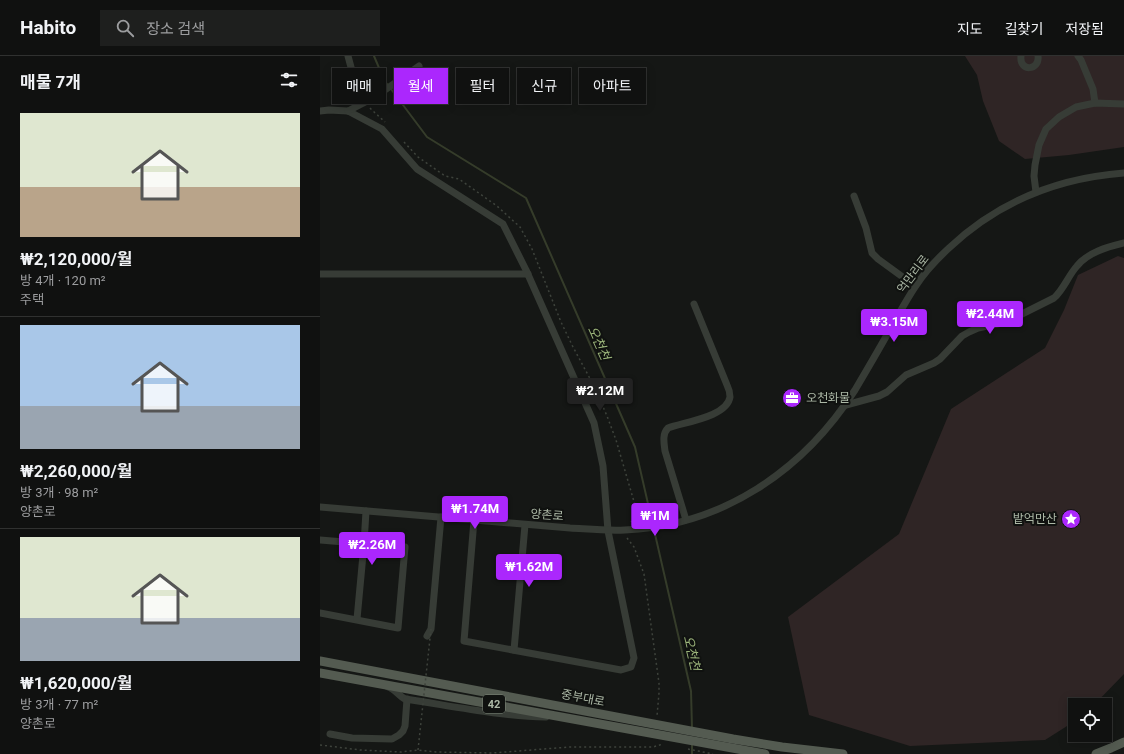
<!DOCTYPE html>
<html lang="ko">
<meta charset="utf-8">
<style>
body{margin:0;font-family:Roboto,"Noto Sans KR",sans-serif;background:#1e1f1e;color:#f1f3f6;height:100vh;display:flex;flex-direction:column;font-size:15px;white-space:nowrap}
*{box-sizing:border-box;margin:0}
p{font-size:13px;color:#9c9d9f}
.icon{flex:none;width:22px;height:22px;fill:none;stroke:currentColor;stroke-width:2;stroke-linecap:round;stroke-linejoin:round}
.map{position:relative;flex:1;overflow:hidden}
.details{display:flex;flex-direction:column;background:#101110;width:320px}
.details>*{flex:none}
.guide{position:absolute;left:12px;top:12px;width:380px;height:36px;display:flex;gap:8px}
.fabs{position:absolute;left:748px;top:642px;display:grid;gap:8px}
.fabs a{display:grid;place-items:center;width:44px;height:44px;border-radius:0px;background:#101110;box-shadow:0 2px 10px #0003,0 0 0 1px #303130;font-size:20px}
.price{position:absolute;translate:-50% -34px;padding:0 9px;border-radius:4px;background:#ab27fd;color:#fff;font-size:13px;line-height:26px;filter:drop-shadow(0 1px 2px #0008)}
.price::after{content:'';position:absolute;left:50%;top:24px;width:12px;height:9px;margin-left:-6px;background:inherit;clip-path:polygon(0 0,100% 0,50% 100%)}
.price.on{background:#222;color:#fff}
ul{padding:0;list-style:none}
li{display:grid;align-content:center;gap:8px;height:212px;padding:0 20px}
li+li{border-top:1px solid #303130}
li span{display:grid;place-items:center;height:124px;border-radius:0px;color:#555}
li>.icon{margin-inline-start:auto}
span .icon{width:72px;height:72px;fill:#fffc;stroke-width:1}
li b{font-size:17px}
h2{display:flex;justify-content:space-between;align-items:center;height:48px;padding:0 20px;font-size:17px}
.tag{padding:0 14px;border-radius:0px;background:#101110;box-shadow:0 2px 10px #0003,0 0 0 1px #303130;font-size:14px;line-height:36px}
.tag.on{background:#ab27fd;color:#fff}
header{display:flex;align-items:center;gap:24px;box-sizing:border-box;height:56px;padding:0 20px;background:#101110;border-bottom:1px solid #303130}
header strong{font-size:19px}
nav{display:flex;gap:22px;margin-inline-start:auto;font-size:14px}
.search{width:280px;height:36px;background:#1e1f1e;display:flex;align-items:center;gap:10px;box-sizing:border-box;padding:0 14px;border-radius:0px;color:#9c9d9f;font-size:15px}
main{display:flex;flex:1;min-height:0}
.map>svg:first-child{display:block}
.green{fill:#2f2525}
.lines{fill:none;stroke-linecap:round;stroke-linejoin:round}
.stream{stroke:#353c2a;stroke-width:2}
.path{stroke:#3e433c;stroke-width:1.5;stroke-dasharray:2 3;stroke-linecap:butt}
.minor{stroke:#373c36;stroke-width:7}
.major{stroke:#545b51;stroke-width:9}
.path-bridge{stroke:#3e433c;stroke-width:1.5;stroke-dasharray:2 3;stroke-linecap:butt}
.labels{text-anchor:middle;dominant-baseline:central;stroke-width:4;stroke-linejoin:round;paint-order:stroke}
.shield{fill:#101210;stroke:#7d8679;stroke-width:1}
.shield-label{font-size:11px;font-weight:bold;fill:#acb8a6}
.street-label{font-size:12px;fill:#acb8a6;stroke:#101210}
.poi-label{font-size:12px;fill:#acb8a6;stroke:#101210;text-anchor:start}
.water-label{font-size:13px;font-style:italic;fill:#9cb57b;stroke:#101210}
</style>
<header>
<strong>Habito</strong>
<div class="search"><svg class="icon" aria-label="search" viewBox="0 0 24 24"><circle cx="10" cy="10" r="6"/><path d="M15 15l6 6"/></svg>장소 검색</div>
<nav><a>지도</a><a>길찾기</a><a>저장됨</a></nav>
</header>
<main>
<section class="details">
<h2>매물 7개<svg class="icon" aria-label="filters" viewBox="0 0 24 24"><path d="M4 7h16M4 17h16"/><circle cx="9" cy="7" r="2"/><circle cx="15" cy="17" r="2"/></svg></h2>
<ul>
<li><span style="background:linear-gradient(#dfe7d0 60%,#b9a48a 0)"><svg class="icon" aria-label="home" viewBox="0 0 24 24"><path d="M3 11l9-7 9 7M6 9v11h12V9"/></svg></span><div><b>₩2,120,000/월</b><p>방 4개 · 120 m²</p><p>주택</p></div></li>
<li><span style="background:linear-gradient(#a9c7e8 65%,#9aa5b1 0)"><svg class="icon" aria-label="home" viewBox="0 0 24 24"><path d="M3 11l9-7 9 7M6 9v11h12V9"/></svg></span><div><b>₩2,260,000/월</b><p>방 3개 · 98 m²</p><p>양촌로</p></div></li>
<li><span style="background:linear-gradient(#dfe7d0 65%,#9aa5b1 0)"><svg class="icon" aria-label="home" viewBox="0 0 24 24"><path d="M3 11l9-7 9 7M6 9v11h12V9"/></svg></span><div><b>₩1,620,000/월</b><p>방 3개 · 77 m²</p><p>양촌로</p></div></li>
</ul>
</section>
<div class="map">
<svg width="804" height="698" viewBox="0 0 804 698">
<rect width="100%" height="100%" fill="#151715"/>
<!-- green -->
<g class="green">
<path d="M645,0H804V91L749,99L705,103L679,85L663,45L657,19Z"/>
<path d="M798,200L804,202V618L774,649H755V665L725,684L590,690L489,659L468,561L579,478L631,353L725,292L744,254L758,219Z"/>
</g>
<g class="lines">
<!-- stream -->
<g class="stream">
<path d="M54,0L65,26L68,29"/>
<path d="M71,33L107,81L206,142L315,391L371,635L372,672"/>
<path d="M372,688V698"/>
</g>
<!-- path -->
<g class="path">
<path d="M50,52L53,55L65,66"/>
<path d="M84,86L98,101L125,120L139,123L177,150L200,171L212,193L241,266L253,291L275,332L287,360L296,384L315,449L316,460L311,466"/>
<path d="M307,482L314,491L324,518L339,627V637L337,660"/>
<path d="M0,689L40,694L81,696L98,694L116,696L172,697L250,691H333L343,688"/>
<path d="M368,693L393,698"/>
</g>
<!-- minor -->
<g class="minor">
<path d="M28,0L35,26L47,45"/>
<path d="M701,0C699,16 720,15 718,0"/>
<path d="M758,0L761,4L773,33L775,47"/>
<path d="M0,55L9,54L28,55L62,73L97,113L183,168L206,214L274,367L283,410L288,475L314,602L311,611L301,614L144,585L154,464"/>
<path d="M28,55L55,41L99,10"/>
<path d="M716,136L714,120L715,109L719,89L726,73L739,61L756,51L775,47L804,48"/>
<path d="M534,140L546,172L552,197L558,203L595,230"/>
<path d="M0,218H208"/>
<path d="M526,349L559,340L567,336L586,319L614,307L620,303L642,280L649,276L658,272L682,267L692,263L734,242C744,233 748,220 757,210C768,196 788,191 804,187"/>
<path d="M0,451C59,456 119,461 178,466C202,468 226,470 250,472C268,473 286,475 305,474C402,470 483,415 535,334C548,312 561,290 573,268C580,256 587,243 595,231C604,217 616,204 629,192C678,146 737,122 804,117"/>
<path d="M366,464L345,395C344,387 342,378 348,372C364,366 407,361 410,341C410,337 409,333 407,329L374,248"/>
<path d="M0,484L85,491L78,572L0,557"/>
<path d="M37,563L44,488L46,455"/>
<path d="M107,580L111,573L121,461"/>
<path d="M194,594L205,469"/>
<path d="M68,631C75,633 79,640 85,643C132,650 179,660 226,661"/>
<path d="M10,678L32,682L72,683L79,679L83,675L85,670L87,643"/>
</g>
<!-- major -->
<g class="major">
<path d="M0,605L413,683L462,691L523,698"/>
<path d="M0,617L445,698"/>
<path d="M776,698L791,692L804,686"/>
</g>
<!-- path-bridge -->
<path class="path-bridge" d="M98,694L111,573"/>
</g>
<!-- icons -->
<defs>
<g id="office-disc" transform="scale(1)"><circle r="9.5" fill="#ab27fd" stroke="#101210"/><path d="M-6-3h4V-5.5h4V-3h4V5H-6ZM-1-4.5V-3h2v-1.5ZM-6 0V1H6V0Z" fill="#fff"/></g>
<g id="sight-disc" transform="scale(1)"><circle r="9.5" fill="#ab27fd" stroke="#101210"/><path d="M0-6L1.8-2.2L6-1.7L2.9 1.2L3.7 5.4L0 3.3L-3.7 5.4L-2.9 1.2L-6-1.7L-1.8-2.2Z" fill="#fff"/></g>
</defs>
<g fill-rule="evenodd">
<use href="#office-disc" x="472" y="342"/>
<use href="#sight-disc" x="751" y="463"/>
</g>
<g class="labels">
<!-- shield labels -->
<rect class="shield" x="163" y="639" width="22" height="18" rx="3"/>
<g class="shield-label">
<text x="174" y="648">42</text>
</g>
<!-- street labels -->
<g class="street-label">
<text transform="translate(593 218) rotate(-53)">억만리로</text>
<text transform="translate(227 459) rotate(4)">양촌로</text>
<text transform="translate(263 642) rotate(11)">중부대로</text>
</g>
<!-- poi labels -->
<g class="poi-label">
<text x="486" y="342">오천화물</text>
<text x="737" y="463" text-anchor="end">밭억만산</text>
</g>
<!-- water labels -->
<g class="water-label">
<text transform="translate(279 287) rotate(66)">오천천</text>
<text transform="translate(372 597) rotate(77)">오천천</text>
</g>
</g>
</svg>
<div class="fabs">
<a><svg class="icon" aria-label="locate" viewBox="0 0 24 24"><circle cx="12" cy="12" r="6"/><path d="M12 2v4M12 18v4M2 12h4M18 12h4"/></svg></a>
</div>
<b class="price" style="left:670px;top:279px">₩2.44M</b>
<b class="price" style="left:574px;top:287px">₩3.15M</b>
<b class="price on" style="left:280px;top:356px">₩2.12M</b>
<b class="price" style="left:155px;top:474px">₩1.74M</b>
<b class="price" style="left:335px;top:481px">₩1M</b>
<b class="price" style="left:52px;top:510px">₩2.26M</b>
<b class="price" style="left:209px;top:532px">₩1.62M</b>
<div class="guide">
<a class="tag">매매</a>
<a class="tag on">월세</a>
<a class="tag">필터</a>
<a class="tag">신규</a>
<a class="tag">아파트</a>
</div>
</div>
</main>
